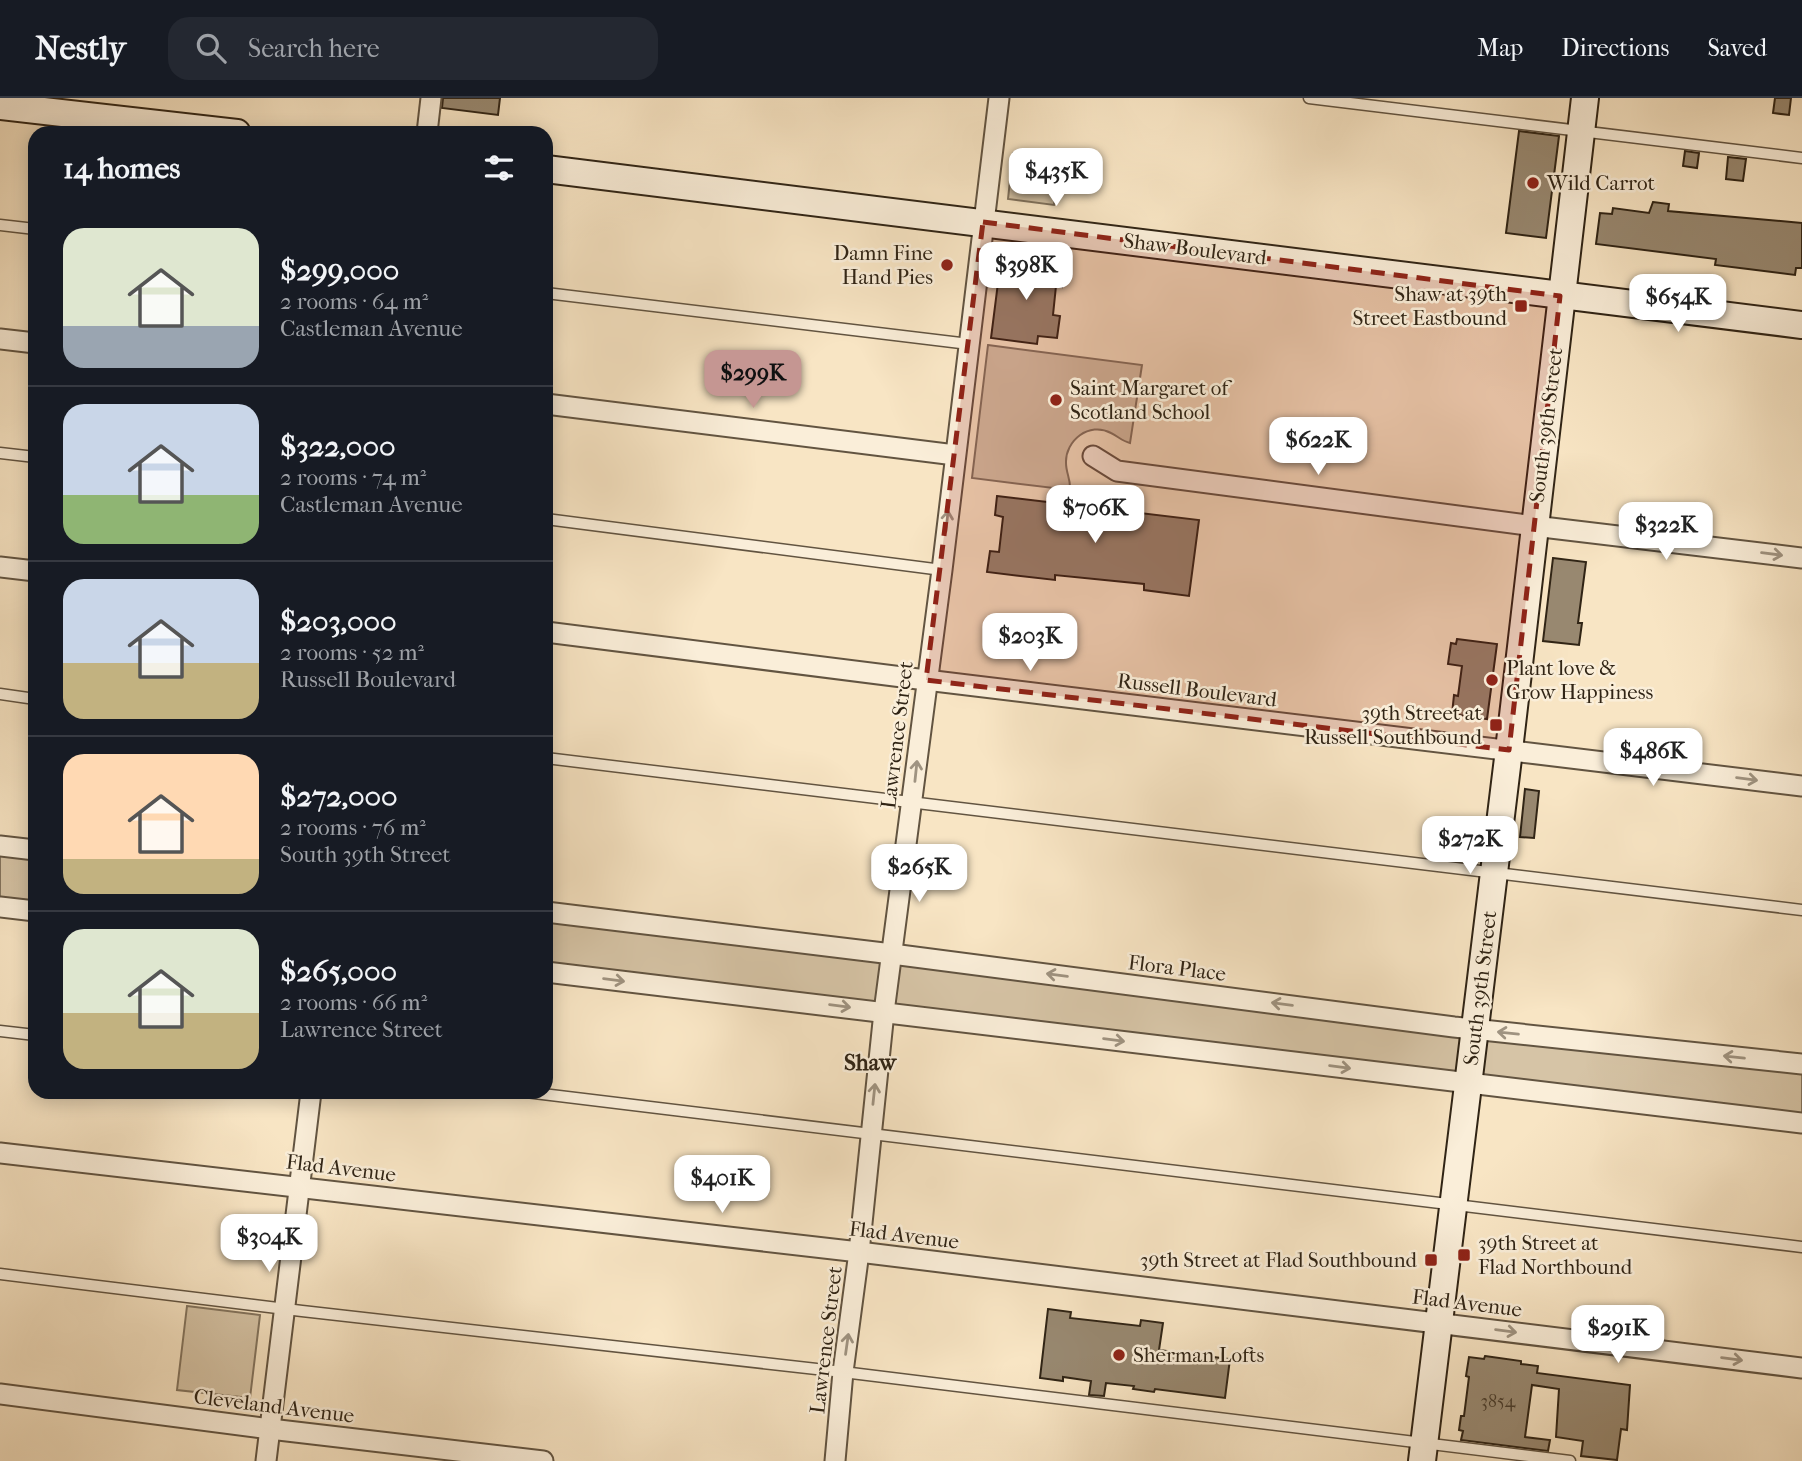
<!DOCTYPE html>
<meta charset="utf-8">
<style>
body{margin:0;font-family:"IM FELL French Canon",serif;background:#242831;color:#f1f3f6;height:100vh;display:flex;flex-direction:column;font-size:26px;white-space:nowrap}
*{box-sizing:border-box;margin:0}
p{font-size:23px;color:#9ea1a6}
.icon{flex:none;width:38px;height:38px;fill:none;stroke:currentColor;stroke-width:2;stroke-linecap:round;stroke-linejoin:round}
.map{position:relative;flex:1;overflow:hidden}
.panel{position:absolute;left:28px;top:28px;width:525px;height:973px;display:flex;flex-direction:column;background:#171b24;border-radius:21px;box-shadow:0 4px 18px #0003}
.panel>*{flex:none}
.price{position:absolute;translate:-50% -60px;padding:0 16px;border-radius:14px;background:#fff;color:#222;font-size:23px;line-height:46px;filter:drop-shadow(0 2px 4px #0008)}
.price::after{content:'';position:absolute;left:50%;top:42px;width:21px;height:16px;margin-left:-10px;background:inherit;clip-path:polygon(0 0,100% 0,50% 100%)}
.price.on{background:#c59692;color:#111}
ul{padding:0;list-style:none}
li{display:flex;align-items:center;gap:21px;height:175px;padding:0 35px}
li+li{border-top:2px solid #363941}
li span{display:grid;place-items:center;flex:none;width:196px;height:140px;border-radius:21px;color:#555}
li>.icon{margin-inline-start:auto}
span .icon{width:84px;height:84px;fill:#fffc;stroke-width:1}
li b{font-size:30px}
h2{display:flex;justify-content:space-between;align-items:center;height:84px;padding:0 35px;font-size:30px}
header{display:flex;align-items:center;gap:42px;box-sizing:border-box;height:98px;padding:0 35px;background:#171b24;border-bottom:2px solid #363941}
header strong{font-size:33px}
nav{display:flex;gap:38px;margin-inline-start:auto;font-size:24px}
.search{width:490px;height:63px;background:#242831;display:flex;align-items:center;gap:18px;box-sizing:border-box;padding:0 24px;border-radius:21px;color:#9ea1a6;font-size:26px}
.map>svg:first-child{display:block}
.green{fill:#d6c4a6;stroke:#83745e;stroke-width:2}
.building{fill:#988870;stroke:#302415;stroke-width:2}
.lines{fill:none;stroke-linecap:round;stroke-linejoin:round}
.lane-casing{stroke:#625441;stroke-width:13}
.street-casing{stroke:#625441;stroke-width:23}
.secondary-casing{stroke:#302415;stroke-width:30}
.lane{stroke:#faeed9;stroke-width:10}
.street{stroke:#faeed9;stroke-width:19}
.secondary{stroke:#faeed9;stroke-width:26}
.oneway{stroke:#9f9381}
.marked{fill:#8f2418;fill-opacity:0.2;stroke:#8f2418;stroke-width:5;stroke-dasharray:14 9;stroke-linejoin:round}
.poi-dot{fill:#8f2418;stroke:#faeed9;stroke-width:2.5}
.labels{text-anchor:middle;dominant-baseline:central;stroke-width:5;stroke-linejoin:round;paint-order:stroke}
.number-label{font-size:18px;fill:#4a3d2c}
.poi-label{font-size:21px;fill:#302415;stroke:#faeed9;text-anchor:start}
.street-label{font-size:21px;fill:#302415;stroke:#faeed9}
.neighbourhood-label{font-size:23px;font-weight:bold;fill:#302415;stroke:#faeed9}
</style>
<header>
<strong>Nestly</strong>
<div class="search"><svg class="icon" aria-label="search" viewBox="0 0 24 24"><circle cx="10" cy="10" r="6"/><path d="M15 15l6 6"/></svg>Search here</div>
<nav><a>Map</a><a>Directions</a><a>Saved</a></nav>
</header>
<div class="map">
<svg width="1802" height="1363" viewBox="0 0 1802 1363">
<rect width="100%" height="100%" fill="#f8e5c4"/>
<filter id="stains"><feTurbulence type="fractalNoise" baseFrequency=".00286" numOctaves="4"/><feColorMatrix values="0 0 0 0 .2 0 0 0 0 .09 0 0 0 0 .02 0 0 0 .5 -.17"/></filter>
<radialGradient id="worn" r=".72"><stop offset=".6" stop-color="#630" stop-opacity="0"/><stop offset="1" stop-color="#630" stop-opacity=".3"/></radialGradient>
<!-- green -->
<g class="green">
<path d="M1013,55L1060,61L1054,107L1008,101Z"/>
<path d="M988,247L1142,267L1130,345C1122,343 1119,339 1111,335C1089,323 1065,343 1066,365C1066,375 1071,382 1070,392L972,380Z"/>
<path d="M0,748L35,752V813L0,809Z"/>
<path d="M546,814L1802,966V1025L546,874Z"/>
<path d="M187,1208L260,1217L250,1300L177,1292Z"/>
</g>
<!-- building -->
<g class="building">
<path d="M443,0H500L498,17L442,10Z"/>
<path d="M1775,0H1791L1789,17L1773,15Z"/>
<path d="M1519,33L1559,38L1546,140L1506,135Z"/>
<path d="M1685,53L1699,55L1697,70L1683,68Z"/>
<path d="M1728,59L1746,61L1743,83L1726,81Z"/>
<path d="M1653,104L1669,106L1668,113L1802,125V170H1796L1795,177L1748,171L1715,167L1716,161L1596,146L1600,115L1612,116L1613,110L1649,115Z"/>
<path d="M1001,161L1064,169L1062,189L1056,188L1053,217L1060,218L1057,240L1038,238L1037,246L991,240Z"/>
<path d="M997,398L1199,422L1189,498L1144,492V486L1055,477V482L987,474L990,453L999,454L1003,419L995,417Z"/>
<path d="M1553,460L1586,464L1578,525H1582L1579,547L1543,543Z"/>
<path d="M1457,541L1497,546L1487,621L1452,616L1454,597L1458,598L1462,568L1448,566L1451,545L1456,546Z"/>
<path d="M1525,691L1539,693L1534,740L1520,739Z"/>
<path d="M1048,1211L1071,1214L1070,1220L1140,1228L1141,1222L1163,1225L1159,1252L1230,1261L1225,1300L1155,1291L1154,1294L1133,1291L1134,1288L1106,1285L1104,1298L1089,1297L1091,1283L1063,1279V1283L1040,1280Z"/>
<path d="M1485,1258L1521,1263V1266L1538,1268L1537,1275L1630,1287L1627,1332L1621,1331L1617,1362L1581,1358L1583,1343L1556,1339L1559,1291L1532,1287L1525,1339L1550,1342L1548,1353L1461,1342L1463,1333L1459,1332L1461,1318H1464L1469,1279L1466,1278L1469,1259L1484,1261Z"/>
</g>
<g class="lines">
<!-- lane casing -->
<g class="lane-casing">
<g id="lane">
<path d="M1309,0L1802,60"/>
<path d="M0,127L35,131"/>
<path d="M546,195L969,246"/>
<path d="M0,355L35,359"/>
<path d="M546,421L942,472"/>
<path d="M0,596L35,601"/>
<path d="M546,660L1802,812"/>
<path d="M0,933L35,937"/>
<path d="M526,994L1802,1149"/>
<path d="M0,1176L302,1213L843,1274L1570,1363"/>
</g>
</g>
<!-- street casing -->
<g class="street-casing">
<g id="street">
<path d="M427,35L431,0"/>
<path d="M0,241L35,245"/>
<path d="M546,306L955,357"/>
<path d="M1093,358L1117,373L1534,428L1802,460"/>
<path d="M0,469L35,473"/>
<path d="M546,534L926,582L1802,688"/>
<path d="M0,748L35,752"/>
<path d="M0,809L35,813"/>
<path d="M546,814L892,856L1454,929L1802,966"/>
<path d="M546,874L1802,1025"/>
<path d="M0,1055L859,1154L1802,1270"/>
<path d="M0,1296L270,1331L543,1363"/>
<path d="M266,1363L311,994"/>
<path d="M835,1363L843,1274L859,1154L884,914L942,472L999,0"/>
</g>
</g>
<!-- secondary casing -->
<g class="secondary-casing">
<g id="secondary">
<path d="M0,8L237,35"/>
<path d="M546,71L1802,227"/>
<path d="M1422,1363L1509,652L1585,0"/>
</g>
</g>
<!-- lane -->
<use href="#lane" class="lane"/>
<!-- street -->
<use href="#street" class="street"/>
<!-- secondary -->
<use href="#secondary" class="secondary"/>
</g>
<!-- one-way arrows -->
<defs><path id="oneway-shaft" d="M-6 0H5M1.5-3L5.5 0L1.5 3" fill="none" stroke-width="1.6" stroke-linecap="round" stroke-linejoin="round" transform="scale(1.75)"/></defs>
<g class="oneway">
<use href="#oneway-shaft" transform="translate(947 423) rotate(-84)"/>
<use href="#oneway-shaft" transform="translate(1772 456) rotate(7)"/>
<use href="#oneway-shaft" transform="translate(916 673) rotate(-84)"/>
<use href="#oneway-shaft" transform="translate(1747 681) rotate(7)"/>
<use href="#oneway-shaft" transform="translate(1057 877) rotate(-173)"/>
<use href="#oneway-shaft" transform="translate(614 882) rotate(7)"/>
<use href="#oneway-shaft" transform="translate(1282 906) rotate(-173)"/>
<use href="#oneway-shaft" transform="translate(840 908) rotate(7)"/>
<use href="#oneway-shaft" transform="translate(1508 935) rotate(-174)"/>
<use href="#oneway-shaft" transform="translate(1114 942) rotate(7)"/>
<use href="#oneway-shaft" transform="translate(1734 959) rotate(-174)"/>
<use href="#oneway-shaft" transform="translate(1340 969) rotate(7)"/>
<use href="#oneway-shaft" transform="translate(874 996) rotate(-84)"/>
<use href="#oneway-shaft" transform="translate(1506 1233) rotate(7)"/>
<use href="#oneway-shaft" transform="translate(847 1246) rotate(-82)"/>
<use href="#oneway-shaft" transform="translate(1732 1261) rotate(7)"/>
</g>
<!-- marked area -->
<path class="marked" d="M983,124L1560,198L1509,652L926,582Z"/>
<!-- markers -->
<g class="poi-dot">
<circle cx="1533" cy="85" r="7"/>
<circle cx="947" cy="167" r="7"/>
<rect x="1514" y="201" width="14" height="14" rx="3.5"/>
<circle cx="1056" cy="302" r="7"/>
<circle cx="1492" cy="582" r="7"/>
<rect x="1489" y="620" width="14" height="14" rx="3.5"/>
<rect x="1457" y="1150" width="14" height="14" rx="3.5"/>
<rect x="1424" y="1155" width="14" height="14" rx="3.5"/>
<circle cx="1119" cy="1257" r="7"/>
</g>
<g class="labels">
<!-- number labels -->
<g class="number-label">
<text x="1498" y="1303">3854</text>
</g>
<!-- poi labels -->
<g class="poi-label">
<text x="1547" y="85">Wild Carrot</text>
<text x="933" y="155" text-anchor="end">Damn Fine<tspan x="933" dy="24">Hand Pies</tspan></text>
<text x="1507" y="196" text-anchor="end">Shaw at 39th<tspan x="1507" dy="24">Street Eastbound</tspan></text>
<text x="1070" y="290">Saint Margaret of<tspan x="1070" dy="24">Scotland School</tspan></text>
<text x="1506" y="570">Plant love &amp;<tspan x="1506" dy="24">Grow Happiness</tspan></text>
<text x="1482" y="615" text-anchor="end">39th Street at<tspan x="1482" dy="24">Russell Southbound</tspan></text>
<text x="1478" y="1145">39th Street at<tspan x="1478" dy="24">Flad Northbound</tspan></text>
<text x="1417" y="1162" text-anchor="end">39th Street at Flad Southbound</text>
<text x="1133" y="1257">Sherman Lofts</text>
</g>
<!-- street labels -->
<g class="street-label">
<text transform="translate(1195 151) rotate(7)">Shaw Boulevard</text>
<text transform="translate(1546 327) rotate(-83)">South 39th Street</text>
<text transform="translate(1197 592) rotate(7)">Russell Boulevard</text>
<text transform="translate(897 637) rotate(-83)">Lawrence Street</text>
<text transform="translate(1177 870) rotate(7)">Flora Place</text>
<text transform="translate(1480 890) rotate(-83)">South 39th Street</text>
<text transform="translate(341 1070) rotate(7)">Flad Avenue</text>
<text transform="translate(904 1137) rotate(7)">Flad Avenue</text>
<text transform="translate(1467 1205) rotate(7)">Flad Avenue</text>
<text transform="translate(826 1242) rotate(-83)">Lawrence Street</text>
<text transform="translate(274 1308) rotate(7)">Cleveland Avenue</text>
</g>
<!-- neighbourhood labels -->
<g class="neighbourhood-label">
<text x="870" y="964">Shaw</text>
</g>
</g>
<rect width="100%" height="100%" filter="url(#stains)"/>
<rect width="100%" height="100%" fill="url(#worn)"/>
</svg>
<b class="price" style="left:1056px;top:110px">$435K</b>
<b class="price" style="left:1026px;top:204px">$398K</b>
<b class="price" style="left:1678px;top:236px">$654K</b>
<b class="price on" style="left:753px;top:312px">$299K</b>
<b class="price" style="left:1318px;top:379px">$622K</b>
<b class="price" style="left:1095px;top:447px">$706K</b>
<b class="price" style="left:1666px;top:464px">$322K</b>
<b class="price" style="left:1030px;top:575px">$203K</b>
<b class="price" style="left:1653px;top:690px">$486K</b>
<b class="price" style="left:1470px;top:778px">$272K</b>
<b class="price" style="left:919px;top:806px">$265K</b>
<b class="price" style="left:722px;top:1117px">$401K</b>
<b class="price" style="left:269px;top:1176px">$304K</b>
<b class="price" style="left:1618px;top:1267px">$291K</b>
<section class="panel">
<h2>14 homes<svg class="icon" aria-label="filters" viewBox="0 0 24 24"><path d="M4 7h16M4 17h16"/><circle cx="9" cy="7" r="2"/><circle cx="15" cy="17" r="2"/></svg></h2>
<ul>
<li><span style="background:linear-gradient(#dfe7d0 70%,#9aa5b1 0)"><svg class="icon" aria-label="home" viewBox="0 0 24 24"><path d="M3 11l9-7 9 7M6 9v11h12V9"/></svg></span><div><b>$299,000</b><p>2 rooms · 64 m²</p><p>Castleman Avenue</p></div></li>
<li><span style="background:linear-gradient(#c9d6e8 65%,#8fb573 0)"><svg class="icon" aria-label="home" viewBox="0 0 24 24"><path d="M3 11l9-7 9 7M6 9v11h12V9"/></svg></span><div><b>$322,000</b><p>2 rooms · 74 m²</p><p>Castleman Avenue</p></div></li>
<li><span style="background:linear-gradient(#c9d6e8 60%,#c2b280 0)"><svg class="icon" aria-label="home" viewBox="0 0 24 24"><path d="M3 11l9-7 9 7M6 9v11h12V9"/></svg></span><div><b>$203,000</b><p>2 rooms · 52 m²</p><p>Russell Boulevard</p></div></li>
<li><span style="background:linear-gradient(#ffd9b3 75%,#c2b280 0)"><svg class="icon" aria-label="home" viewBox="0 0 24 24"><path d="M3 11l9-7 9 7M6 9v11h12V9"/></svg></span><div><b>$272,000</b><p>2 rooms · 76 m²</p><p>South 39th Street</p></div></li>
<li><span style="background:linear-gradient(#dfe7d0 60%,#c2b280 0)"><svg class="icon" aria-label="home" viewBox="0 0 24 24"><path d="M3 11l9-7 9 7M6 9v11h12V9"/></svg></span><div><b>$265,000</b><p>2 rooms · 66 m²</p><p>Lawrence Street</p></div></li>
</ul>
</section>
</div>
